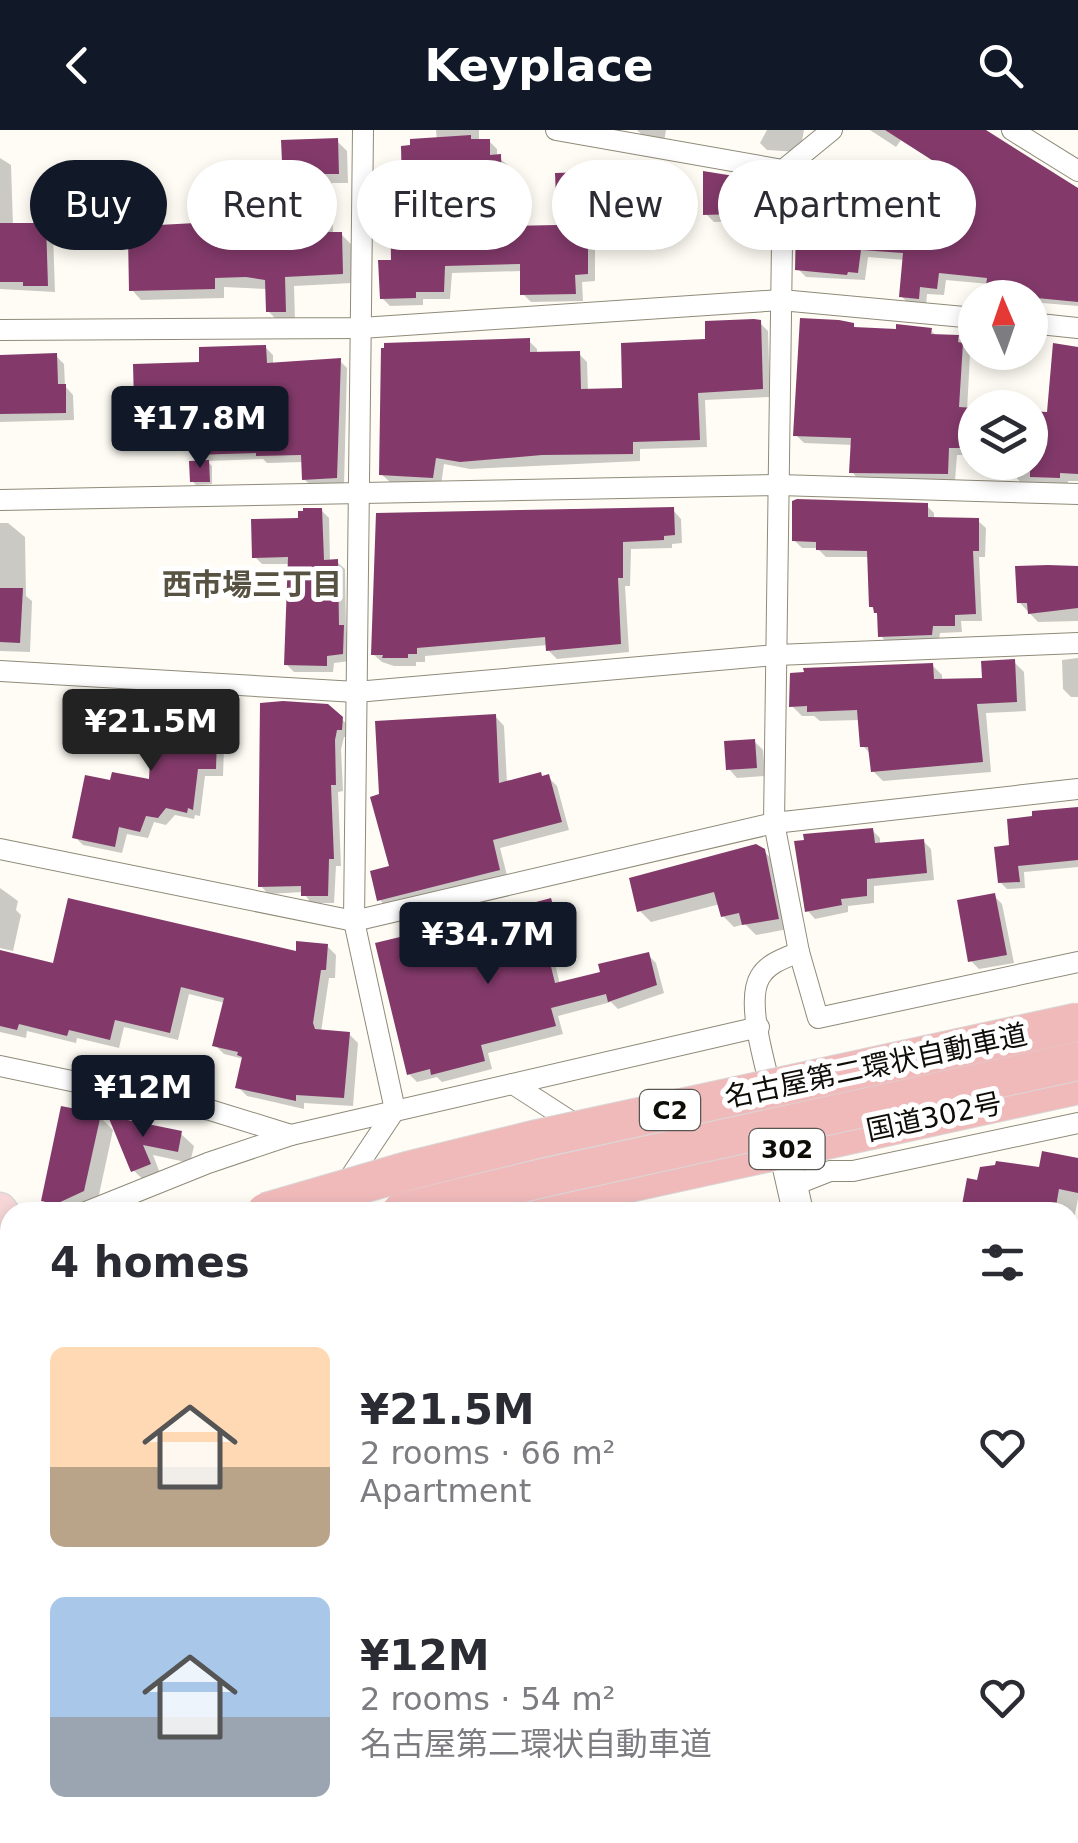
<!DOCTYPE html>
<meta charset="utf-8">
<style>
body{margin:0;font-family:"DejaVu Sans","Noto Sans JP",sans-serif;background:#f7f7f7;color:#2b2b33;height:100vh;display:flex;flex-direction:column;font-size:38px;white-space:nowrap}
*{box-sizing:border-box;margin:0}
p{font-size:32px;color:#7c7c81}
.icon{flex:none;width:55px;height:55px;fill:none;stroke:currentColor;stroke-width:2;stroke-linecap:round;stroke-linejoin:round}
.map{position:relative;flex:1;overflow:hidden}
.sheet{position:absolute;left:0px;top:1072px;width:1080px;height:642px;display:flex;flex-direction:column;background:#fff;border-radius:30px 30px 0 0;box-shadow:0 5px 15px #0003}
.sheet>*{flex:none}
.hud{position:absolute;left:30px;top:30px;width:1020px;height:90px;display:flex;gap:20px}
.needle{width:65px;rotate:358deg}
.tools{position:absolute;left:958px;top:150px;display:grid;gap:20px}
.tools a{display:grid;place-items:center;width:90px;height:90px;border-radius:50%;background:#fff;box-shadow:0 5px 15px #0003;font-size:50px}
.price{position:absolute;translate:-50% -85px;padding:0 22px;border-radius:10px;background:#111827;color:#fff;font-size:32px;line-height:65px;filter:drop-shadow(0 2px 5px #0008)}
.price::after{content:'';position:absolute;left:50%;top:60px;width:30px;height:22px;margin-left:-15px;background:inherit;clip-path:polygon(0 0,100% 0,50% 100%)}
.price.on{background:#222;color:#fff}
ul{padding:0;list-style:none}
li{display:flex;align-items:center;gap:30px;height:250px;padding:0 50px}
li span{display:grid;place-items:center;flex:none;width:280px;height:200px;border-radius:15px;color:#555}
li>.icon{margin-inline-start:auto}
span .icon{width:120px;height:120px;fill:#fffc;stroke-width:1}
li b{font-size:42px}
h2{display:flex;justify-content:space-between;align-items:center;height:120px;padding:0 50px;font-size:42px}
.tag{padding:0 35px;border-radius:45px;background:#fff;box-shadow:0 5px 15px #0003;font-size:35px;line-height:90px}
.tag.on{background:#111827;color:#fff}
header{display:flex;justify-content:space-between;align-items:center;height:130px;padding:0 50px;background:#111827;color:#fff;font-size:45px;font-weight:800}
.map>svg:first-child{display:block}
.green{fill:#b9db93}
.shadow{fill:#0003}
.building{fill:#833a6b}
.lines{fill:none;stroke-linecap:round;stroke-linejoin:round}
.street-casing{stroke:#8f8a79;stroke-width:22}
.secondary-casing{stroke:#8f8a79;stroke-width:32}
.primary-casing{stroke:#d9d8d7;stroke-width:35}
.highway-casing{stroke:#d9d8d7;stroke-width:40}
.street{stroke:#fff;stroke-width:20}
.secondary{stroke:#fff;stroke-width:30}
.primary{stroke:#f6d6d6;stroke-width:32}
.highway{stroke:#f0babb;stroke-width:38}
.highway-bridge-casing{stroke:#d9d8d7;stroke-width:40;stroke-linecap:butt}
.highway-bridge{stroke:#f0babb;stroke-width:38}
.labels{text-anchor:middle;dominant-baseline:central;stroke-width:10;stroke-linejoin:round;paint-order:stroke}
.shield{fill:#fff;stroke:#575651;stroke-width:2.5}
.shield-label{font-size:25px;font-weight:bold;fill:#0f0d07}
.street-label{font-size:28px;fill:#0f0d07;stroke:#fff}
.neighbourhood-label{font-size:30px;font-weight:bold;fill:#575242;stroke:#fff}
</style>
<header><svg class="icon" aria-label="back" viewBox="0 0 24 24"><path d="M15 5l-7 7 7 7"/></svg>Keyplace<svg class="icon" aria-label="search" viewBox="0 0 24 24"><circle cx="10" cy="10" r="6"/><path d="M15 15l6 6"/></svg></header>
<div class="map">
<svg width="1078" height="1713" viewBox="0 0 1078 1713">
<rect width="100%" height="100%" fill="#fefcf4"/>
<!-- green -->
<path class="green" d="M750,1705H818L855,1713H736Z"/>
<!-- shadow -->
<g class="shadow">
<path d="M436,0H479V11H489L497,19V27L508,35L509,98L559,97L587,45L595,53V151L582,152L583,171L531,172L523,164V141L452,143L450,169H423V175L390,176L382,168L394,132L404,64L437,11Z"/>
<path d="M637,0H666L664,12L646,9Z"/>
<path d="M767,0H804L800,22L767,20L760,13Z"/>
<path d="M870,0H980L1078,61V176L1030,172V168H993L988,162L989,154L946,150L944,165L927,164L926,176L909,174L901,166L905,130L868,127L865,150L806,147L798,139L866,64H876L883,71L929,76L951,42L901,10L896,17Z"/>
<path d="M337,11L347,21L348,53H332L333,104H341L351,114L352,153L294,156L295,191H278L268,181L267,159L224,157V168L141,170L132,160L235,94L284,35Z"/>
<path d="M0,28L11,35L13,95H45L53,103L55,162L0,159Z"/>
<path d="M663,48L671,56L672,82H648L639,74Z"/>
<path d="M758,52L776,70V90L714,92L706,84Z"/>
<path d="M760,193L768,201L770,267L705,270L707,317L640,319V331L470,339L444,334L441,355L390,352L381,344L529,211L537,219V225L579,224L587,232L588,261L625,260L708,211Z"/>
<path d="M853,196L857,200H931L937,207L958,208L966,216L970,224L967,281L975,282V325H957L955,351H860L852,342L853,315L804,313L796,305Z"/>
<path d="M265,217L273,225V235L340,231L347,238L344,355L312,357L304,349V332L267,333L263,329L207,331L212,336V354L196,355L192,351L204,333L194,324V290L179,291L171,283H155L136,272L202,234Z"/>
<path d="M1078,219V351H1068V355L1022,354L1014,345V332H1030V284H1049Z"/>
<path d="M56,226L64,234L65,256L73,265L74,290L0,292V227Z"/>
<path d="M927,376L934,383V390L978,391L986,398L985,427H979L982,491H961L962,502L940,503L939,512L888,514L881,506L880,485L871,476L870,427H826L817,418H802L794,410Z"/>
<path d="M321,380L329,388L330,432H337L345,439L346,501L350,505V531L334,533L333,542H294L286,534L291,434H262L255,427L301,390Z"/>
<path d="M673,380L681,389L682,413L672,414V418L631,419L630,456H625L629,522L557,529L548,520V515L425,526V532H416V536H394L382,532L373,524Z"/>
<path d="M0,393H8L25,407L26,466L32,471L30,522L0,521Z"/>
<path d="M1078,438V491L1038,492L1019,472Z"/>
<path d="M1078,528V567H1071L1063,559L1062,530Z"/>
<path d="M1014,532L1024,542L1026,581L986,583L991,642L883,651L873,641L872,625L863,616L860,590L820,591L814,586H802L792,576L932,535L942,545V551L984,550Z"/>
<path d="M203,569L214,582L213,610L224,618L223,646H205L200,686L195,685L194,689L175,685L166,695L154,692L148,708L127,704L122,723L83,715L75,707L112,653L151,652Z"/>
<path d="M495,586L504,596L507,653L548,647L557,656L569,700L500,718L508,749L389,779L380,770L392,738Z"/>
<path d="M341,588L349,597V607H344L341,619L343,661L338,662L341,736H336L334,773H311L303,762L268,764L261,756Z"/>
<path d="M754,611L763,620L765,646L737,648L729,639Z"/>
<path d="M1078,680V737L1024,742L1025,758L1007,759L1000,752L1012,718Z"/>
<path d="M872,700L880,708V715L923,711L931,719L934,750L874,756V773L848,776V782L815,789L808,781Z"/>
<path d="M764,721L775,733L788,799L756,805L745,794L734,797L723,786L720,774L651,792L640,781Z"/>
<path d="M0,758L18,771L16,780L21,785L13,821L0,818Z"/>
<path d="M994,766L1002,774L1014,833L979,839L971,831Z"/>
<path d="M551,771L559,779L567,812L551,816L560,855L603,844L648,825L656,833L664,863L618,879L611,872L558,886L563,904L488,923L492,939L442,952L437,947L417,952L409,944L399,810L408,818L489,798Z"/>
<path d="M327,816L336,825L335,848H329L321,902L349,904L358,913L353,976L304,973V979L247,966L238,957L244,929L224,924L215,915L225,873L189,864L178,910L124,897L119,918L77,908L76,913L27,901L26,908L0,902V870L54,836L298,824Z"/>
<path d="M100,987L113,1000L97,1074L77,1082H56L43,1070Z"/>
<path d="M113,989L181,1004L194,1016L190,1033L153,1025L161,1046L146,1052L133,1040Z"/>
<path d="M1078,1028V1069L1070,1110V1082H973L964,1074L979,1053L1041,1040Z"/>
<path d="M1070,1203L1078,1205V1322L1070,1320Z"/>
<path d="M10,1321V1416L0,1417V1327Z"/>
<path d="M1070,1359L1078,1362V1410L1070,1407Z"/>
<path d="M0,1444L10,1453V1504L0,1503Z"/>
<path d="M10,1537V1705H140L135,1713H0V1549L6,1546L1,1539Z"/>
<path d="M1070,1540L1078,1542V1659L1070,1656Z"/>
<path d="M158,1705H296L284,1713H161Z"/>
<path d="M542,1705H621L626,1713H536L544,1708Z"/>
</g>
<!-- building -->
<g class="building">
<path d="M885,0H986L1078,58V172L985,163L987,148L939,143L937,159L920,157L919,169L899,167L903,123L861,120L858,143L848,142L847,145L795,140L797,50L864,58V61L877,62V68L928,73L949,41Z"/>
<path d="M471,5V9H490V25L501,24L503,96L557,95L555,43L588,42V144L575,145L576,164L520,165V134L445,136L444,162H416V168L380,169L378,130H391L390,62H402L401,16L410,15V9Z"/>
<path d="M338,8L339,44H323L325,102H342L343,144L285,147L286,182H266L265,150L246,147L215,148V159L129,161L128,106H140V96L233,91L231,34L282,32L281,10Z"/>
<path d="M703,41L759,50L769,60V83L703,85Z"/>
<path d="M664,45V74L637,75L636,46Z"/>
<path d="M0,93H46L48,156H23V152H0Z"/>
<path d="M800,188L839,190L854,193V197L896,199V194L932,198L931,204L959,205L958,212L963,213L959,277L975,278V318H949L948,344L849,343L851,308L793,306Z"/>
<path d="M754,189L761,190L763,259L698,263L700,310L633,312V324L542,325L460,332L436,328L433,348L379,345L381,218H384V213L530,208V222L580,221L581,259L622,258L621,213L705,209V191Z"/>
<path d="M1053,213L1078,217V344L1060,343V348L1030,347V281L1047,282Z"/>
<path d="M266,215L267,233L341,228L337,348L302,350L301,325L256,326V323L192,325L191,283L169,284V276L145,277V272L134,273L133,234L199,232V217Z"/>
<path d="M57,223L58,254H66V283L0,284V225Z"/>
<path d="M209,330L210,352H190L189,331Z"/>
<path d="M797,369L928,373V387L979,388V421H973L976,484L955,485V496H933L932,505L878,507L877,483H874L873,477H869L867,421L816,420V412L792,411V371Z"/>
<path d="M674,377L675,405L664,406V410L623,412V448H618L621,514L546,521L545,507L417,518V524H408V528H382L383,525H371L376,383Z"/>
<path d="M303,378H322L324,430L338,429L339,495H344L343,524L327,526V536L284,535L288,427L252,428L251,389L298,388V381H303Z"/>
<path d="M1048,435L1078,436V478L1028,484L1027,473H1017L1015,436Z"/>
<path d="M0,458H23L20,513L0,512Z"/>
<path d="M1015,529L1017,572L977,574L983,632L871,642L868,617H860L857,580L807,582V576L789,577L790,543L804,542L803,538L933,533L934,549L982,548L981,531Z"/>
<path d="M153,564L204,567V571L207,572L206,607H217L216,639H198L193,680L188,678L187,683L166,678L158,688L146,686L140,702L119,697L115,717L72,708L85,645L110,650L112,642L149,649Z"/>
<path d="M283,571L328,574L343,587L342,600H337L335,610L336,655H331L334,729H329L328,766H301V756L258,757L260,573Z"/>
<path d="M496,584L499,653L541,642L542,646L549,644L562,692L493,710L500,740L377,771L370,741L389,736L370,667L379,664L375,591Z"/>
<path d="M755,609L757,638L726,640L724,611Z"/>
<path d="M1078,677V730L1018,736L1020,752L998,753L994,717L1009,715L1007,689L1032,686V681Z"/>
<path d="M873,698L875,713L924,709L927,743L867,749V766L841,769L842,775L805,782L794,711L804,710L803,704Z"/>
<path d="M756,714L765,719L779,789L742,795L739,783L721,787L714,762L637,782L629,748Z"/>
<path d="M995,763L1007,825L968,832L957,770Z"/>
<path d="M68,768L296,821V811L328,814L326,840H321L313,893L315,899L350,902L344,968L296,965V971L235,958L242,927L237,925L238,922L212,916L224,868L181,857L170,903L115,890L110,910L69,900L67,906L19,894L17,900L0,896V820L53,833Z"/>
<path d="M551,768L561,804L544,808L555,853L600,842L598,834L649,822L657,855L608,872L606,864L551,878L556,896L481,915L485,931L431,945L430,939L407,945L375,813L400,807L402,817L486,796L483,786Z"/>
<path d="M61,976L101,984L84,1061L56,1074L41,1071Z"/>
<path d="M108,986L182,1001L178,1022L143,1015L151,1034L131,1042Z"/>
<path d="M1042,1021L1078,1028V1063L1059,1059L1055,1082H971L972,1077L962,1075L967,1048L977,1050L980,1037L995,1035L996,1031L1039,1037Z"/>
</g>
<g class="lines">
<!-- street casing -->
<g class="street-casing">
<g id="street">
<path d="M556,0L783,40L832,0"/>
<path d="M1012,0L1078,41"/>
<path d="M1030,193L1078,198"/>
<path d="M0,200L361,198L781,170L975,188"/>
<path d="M0,370L779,355L1078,364"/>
<path d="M0,541L356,562L776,525L1078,513"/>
<path d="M0,719L354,791L774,693L1078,659"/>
<path d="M799,822L818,888L1078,832"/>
<path d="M0,936L210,980L291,1005"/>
<path d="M513,954L629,1029"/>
<path d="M772,964C766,936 745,872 760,847C768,833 785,828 799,822L774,693L783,40"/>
<path d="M792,1056L830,1041H853L1078,993"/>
<path d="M343,1058L395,980L354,791L363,0"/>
<path d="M86,1082L208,1033L291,1005L759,897"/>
<path d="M609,1082L627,1054"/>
<path d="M0,1301L10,1295"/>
<path d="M0,1420L10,1437"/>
<path d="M1070,1516L1078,1518"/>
<path d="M0,1524L10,1517"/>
<path d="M140,1705L145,1713"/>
<path d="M636,1705L641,1713"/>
<path d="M953,1713L955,1705"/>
</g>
</g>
<!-- secondary casing -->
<g class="secondary-casing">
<g id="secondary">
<path d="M784,1020L798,1082"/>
<path d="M1070,1156L1078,1158"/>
<path d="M891,1705L927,1713"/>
<path d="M703,1713L716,1705"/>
</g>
</g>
<!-- primary casing -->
<g class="primary-casing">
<g id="primary">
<path d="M0,1079L10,1093"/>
<path d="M385,1705L390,1713"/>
</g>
</g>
<!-- highway casing -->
<g class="highway-casing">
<g id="highway">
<path d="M497,1082L1078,955"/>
<path d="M0,1188L10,1184"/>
<path d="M0,1230L10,1225"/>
</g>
</g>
<!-- street -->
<use href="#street" class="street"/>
<!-- secondary -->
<use href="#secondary" class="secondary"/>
<!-- primary -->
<use href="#primary" class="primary"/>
<!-- highway -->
<use href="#highway" class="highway"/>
<!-- highway-bridge casing -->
<g class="highway-bridge-casing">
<g id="highway-bridge">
<path d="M266,1082L407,1041L537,1009L1078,892"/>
<path d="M401,1082L547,1047L1078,931"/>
</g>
</g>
<!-- highway-bridge -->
<use href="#highway-bridge" class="highway-bridge"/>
</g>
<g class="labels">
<!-- shield labels -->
<g class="shield">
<rect x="640" y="960" width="60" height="40" rx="8"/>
<rect x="749.5" y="999" width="75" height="40" rx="8"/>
</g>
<g class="shield-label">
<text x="670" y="980">C2</text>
<text x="787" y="1019">302</text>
</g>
<!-- street labels -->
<g class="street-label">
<text transform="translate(876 936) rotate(-12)">名古屋第二環状自動車道</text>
<text transform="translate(934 987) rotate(-12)">国道302号</text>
</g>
<!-- neighbourhood labels -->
<g class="neighbourhood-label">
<text x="252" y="454">西市場三丁目</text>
</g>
</g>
</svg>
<div class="tools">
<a><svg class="needle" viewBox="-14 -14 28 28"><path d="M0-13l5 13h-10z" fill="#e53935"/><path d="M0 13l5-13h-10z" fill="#7c7c81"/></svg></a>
<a><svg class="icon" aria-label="layers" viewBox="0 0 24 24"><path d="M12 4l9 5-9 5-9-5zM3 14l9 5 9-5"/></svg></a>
</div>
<b class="price" style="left:200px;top:341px">¥17.8M</b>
<b class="price on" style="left:151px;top:644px">¥21.5M</b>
<b class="price" style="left:488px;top:857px">¥34.7M</b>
<b class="price" style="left:143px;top:1010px">¥12M</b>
<div class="hud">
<a class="tag on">Buy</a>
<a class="tag">Rent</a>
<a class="tag">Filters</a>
<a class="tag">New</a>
<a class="tag">Apartment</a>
</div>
<section class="sheet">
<h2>4 homes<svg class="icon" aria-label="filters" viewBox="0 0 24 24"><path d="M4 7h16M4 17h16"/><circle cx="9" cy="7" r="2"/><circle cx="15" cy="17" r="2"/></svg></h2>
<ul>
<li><span style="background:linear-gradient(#ffd9b3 60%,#b9a48a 0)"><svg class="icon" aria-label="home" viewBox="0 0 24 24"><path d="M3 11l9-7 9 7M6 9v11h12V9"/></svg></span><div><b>¥21.5M</b><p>2 rooms · 66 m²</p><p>Apartment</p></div><svg class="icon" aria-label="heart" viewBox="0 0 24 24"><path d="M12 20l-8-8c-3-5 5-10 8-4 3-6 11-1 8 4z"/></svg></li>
<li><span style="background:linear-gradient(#a9c7e8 60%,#9aa5b1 0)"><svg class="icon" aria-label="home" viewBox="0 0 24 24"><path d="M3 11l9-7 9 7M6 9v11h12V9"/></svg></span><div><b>¥12M</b><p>2 rooms · 54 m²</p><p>名古屋第二環状自動車道</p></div><svg class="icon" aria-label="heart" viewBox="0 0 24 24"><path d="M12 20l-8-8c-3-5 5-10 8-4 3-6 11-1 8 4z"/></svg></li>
</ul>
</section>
</div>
